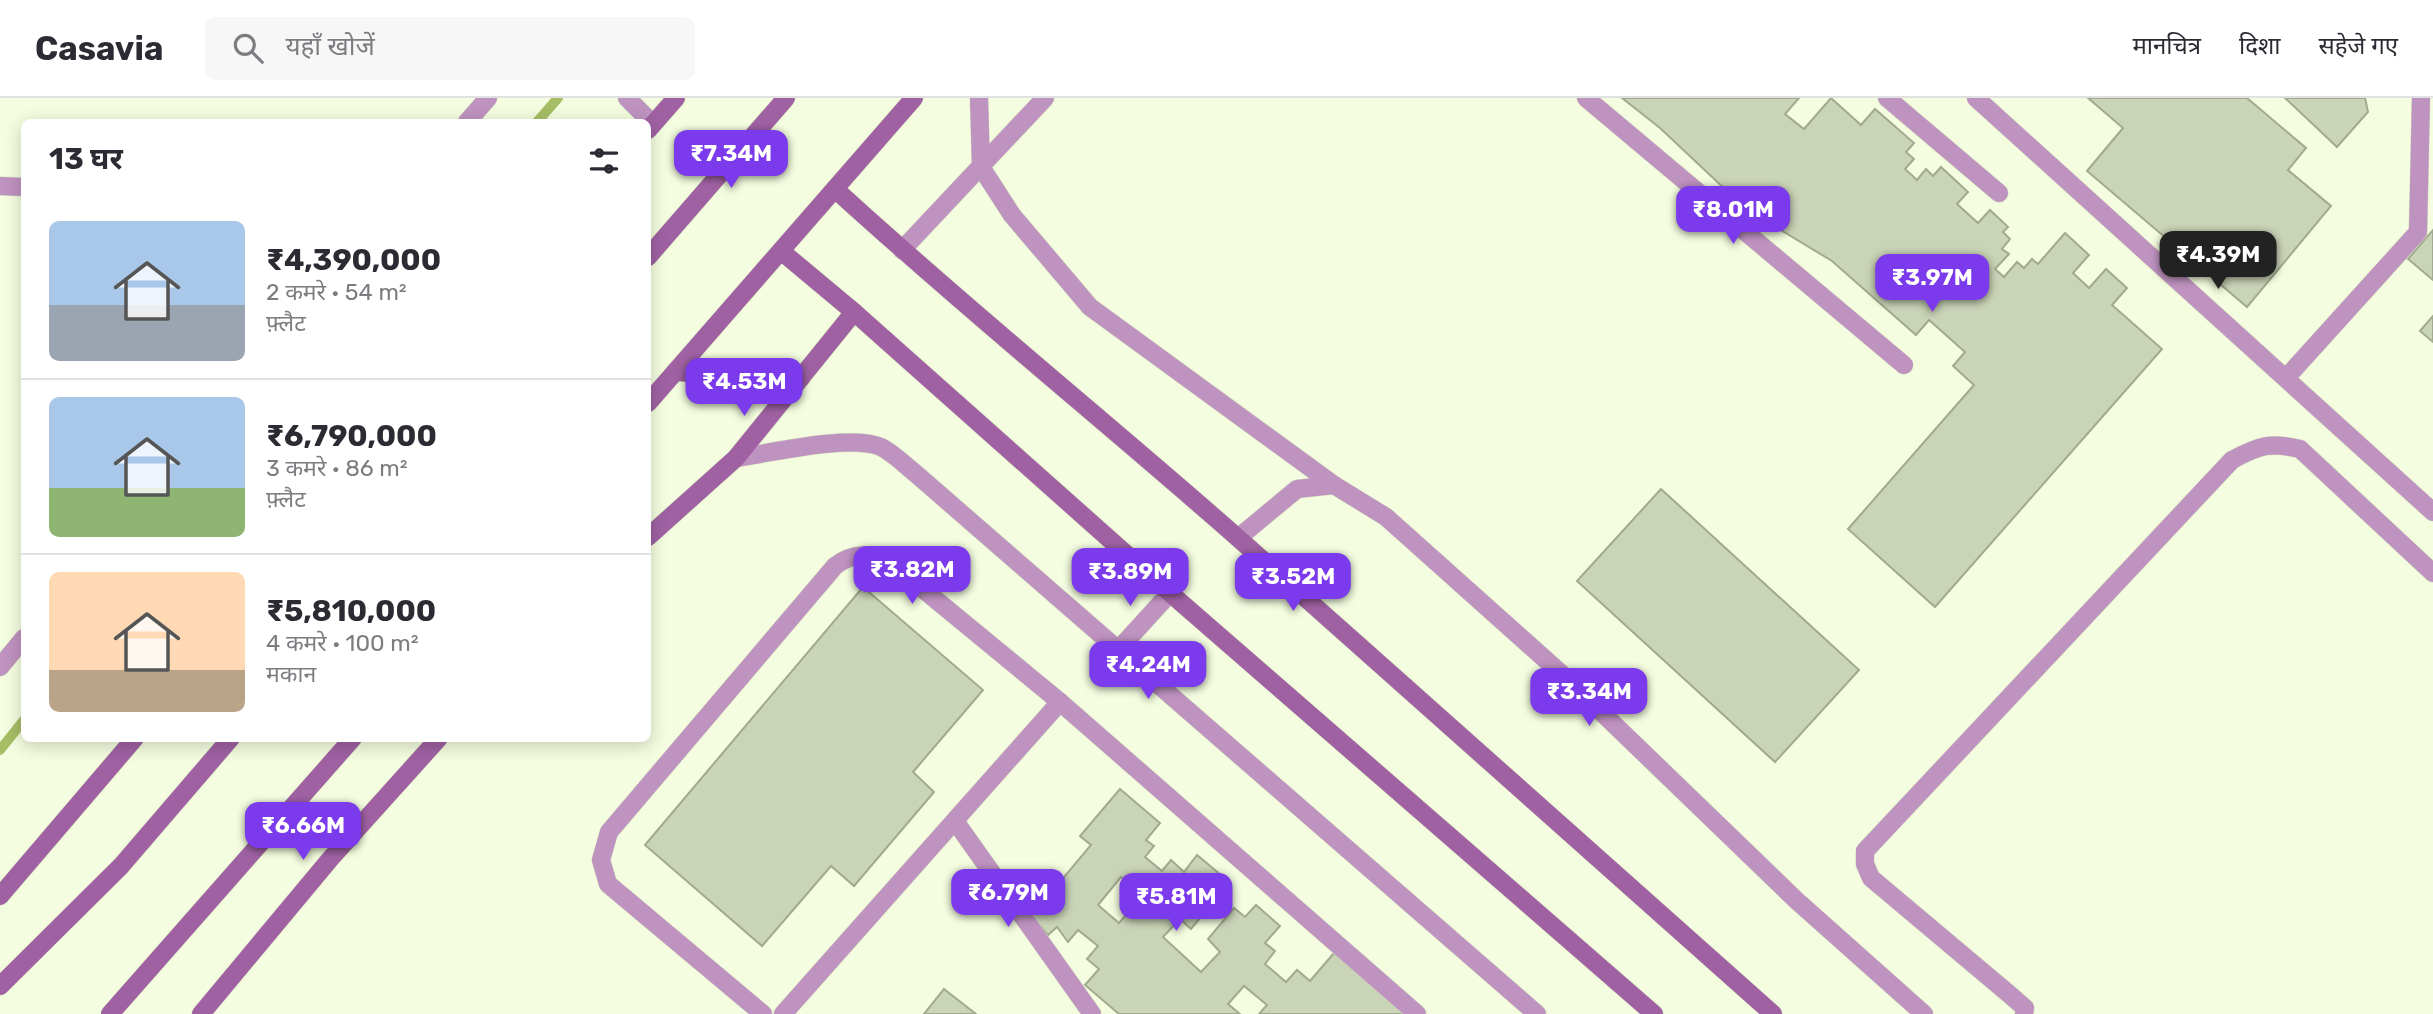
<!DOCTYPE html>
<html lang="hi">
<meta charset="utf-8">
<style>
body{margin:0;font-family:Rubik,"Noto Sans Devanagari",sans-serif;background:#f7f7f7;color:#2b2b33;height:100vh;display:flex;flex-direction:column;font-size:26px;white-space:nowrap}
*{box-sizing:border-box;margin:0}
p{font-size:23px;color:#7c7c81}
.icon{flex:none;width:38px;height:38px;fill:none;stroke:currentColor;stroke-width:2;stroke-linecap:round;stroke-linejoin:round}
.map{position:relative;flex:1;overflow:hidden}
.side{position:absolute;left:21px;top:21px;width:630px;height:623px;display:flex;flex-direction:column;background:#fff;border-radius:10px;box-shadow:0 4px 18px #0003}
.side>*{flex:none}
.price{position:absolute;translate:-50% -60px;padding:0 16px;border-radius:14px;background:#7c3aed;color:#fff;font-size:23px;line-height:46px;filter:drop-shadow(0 2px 4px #0008)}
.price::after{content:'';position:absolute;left:50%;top:42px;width:21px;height:16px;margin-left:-10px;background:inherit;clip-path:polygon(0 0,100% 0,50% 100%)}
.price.current{background:#222;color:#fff}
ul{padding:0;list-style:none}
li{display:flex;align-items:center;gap:21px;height:175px;padding:0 28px}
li+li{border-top:2px solid #e1e1e2}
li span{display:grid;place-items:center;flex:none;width:196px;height:140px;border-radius:10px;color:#555}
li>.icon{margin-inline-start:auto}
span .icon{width:84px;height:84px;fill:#fffc;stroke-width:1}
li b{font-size:30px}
h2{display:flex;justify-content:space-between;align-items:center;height:84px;padding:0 28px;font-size:30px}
header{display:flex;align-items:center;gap:42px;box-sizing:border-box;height:98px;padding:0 35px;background:#fff;border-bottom:2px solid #e1e1e2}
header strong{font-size:33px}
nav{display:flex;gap:38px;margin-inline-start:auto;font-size:24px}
.search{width:490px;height:63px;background:#f7f7f7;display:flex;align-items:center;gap:18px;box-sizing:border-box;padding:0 24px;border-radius:10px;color:#7c7c81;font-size:26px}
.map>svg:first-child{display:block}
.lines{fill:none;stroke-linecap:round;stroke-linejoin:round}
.stream{stroke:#a6be66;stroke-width:10}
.building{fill:#cad4b7;stroke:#a1aa8e;stroke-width:2;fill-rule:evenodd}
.lane-casing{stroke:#d1d9be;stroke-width:19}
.street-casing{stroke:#d1d9be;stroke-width:19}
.secondary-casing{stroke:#d1d9be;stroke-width:19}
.lane{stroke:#bf93c0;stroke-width:18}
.street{stroke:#bf93c0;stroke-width:18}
.secondary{stroke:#a061a3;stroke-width:18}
</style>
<header>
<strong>Casavia</strong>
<div class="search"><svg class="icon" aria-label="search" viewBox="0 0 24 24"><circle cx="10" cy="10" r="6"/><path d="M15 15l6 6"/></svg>यहाँ खोजें</div>
<nav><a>मानचित्र</a><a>दिशा</a><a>सहेजे गए</a></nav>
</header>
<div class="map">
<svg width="2433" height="916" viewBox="0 0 2433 916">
<rect width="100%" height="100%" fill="#f4fddf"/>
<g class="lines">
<!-- stream -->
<g class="stream">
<path d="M537,24L558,0"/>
<path d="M0,652L24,622"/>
</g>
</g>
<!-- building -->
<g class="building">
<path d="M1622,0H1799L1785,16L1804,31L1831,0L1861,27L1875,11L1914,45L1906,54L1914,61L1905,71L1917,82L1926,71L1933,78L1941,69L1968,94L1957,106L1978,125L1990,112L2008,129L2003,134L2010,141L2002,151L2009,156L1995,171L2004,179L2017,164L2024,170L2032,161L2038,166L2065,135L2089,157L2073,175L2089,190L2106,171L2127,190L2112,207L2162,251L1935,509L1848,431L1974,287L1953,268L1965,254L1929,222L1916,237L1832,163L1746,111L1660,30Z"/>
<path d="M2088,0H2247L2306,50L2288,72L2331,108L2247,209L2087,73L2123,30Z"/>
<path d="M2285,0H2365L2368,14L2337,49Z"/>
<path d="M2433,132V182L2408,161Z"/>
<path d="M2433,218V244L2420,233Z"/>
<path d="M1661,391L1859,572L1775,664L1577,483Z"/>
<path d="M863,489L983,592L913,674L934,694L854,788L831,768L762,848L645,747Z"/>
<path d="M1120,691L1160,725L1146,742L1154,748L1145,759L1162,773L1171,762L1184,774L1197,757L1222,778L1212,791L1219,797L1191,831L1180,821L1163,839L1201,874L1220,854L1208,841L1234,810L1245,819L1256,807L1280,828L1265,845L1275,853L1265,866L1286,884L1297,872L1310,883L1334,855L1405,916H1259L1267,907L1244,888L1228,906L1240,916H1119L1085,887L1099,871L1087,861L1098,848L1078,832L1068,844L1057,829L1048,837L1022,807L1049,774L1060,784L1091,747L1080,738ZM1121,779L1142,798L1119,825L1098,807Z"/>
<path d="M944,891L976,916H924Z"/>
</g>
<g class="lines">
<!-- lane casing -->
<g class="lane-casing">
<path id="lane" d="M902,152L1045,0"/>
</g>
<!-- street casing -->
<g class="street-casing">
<g id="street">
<path d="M627,0L653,26"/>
<path d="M979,0L981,69L1012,117L1090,209L1334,387"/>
<path d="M1586,0L1904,267"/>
<path d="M1887,0L1999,95"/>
<path d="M1976,0L2433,414"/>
<path d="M467,24L488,0"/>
<path d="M0,88L24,89"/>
<path d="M2286,280L2418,134L2421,0"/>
<path d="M736,360C771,355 850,336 881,349C893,355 905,367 915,375L1537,916"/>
<path d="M1238,440L1297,391L1334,387L1386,419L1565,579L1796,802L1924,916"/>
<path d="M1118,552L1170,495"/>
<path d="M0,569L24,540"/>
<path d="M955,723L1092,916"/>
<path d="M763,916L608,786L601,762L609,734L835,468C853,454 870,455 890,464L1060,604L1417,916"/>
<path d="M783,916L1060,604"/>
<path d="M2024,916L2025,910L2009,896L1871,780L1865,766V753L2232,362C2260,347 2270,344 2300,351L2433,475"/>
</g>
</g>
<!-- secondary casing -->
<g class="secondary-casing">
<g id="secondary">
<path d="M648,32L676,0"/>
<path d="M835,91C966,211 1105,323 1238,440C1417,598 1594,759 1773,916"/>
<path d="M781,153L854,214L1170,495L1654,916"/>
<path d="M648,159L786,0"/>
<path d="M675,274L801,280"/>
<path d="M648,305L914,0"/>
<path d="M648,439L736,360L854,214"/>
<path d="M0,798L135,640"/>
<path d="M0,888L121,768L231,640"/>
<path d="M110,916L353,640"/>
<path d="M201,916L331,760L439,640"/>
</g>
</g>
<!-- lane -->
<use href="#lane" class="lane"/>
<!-- street -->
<use href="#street" class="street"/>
<!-- secondary -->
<use href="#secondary" class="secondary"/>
</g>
</svg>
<b class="price" style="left:731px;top:92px">₹7.34M</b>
<b class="price" style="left:1733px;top:148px">₹8.01M</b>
<b class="price current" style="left:2218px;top:193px">₹4.39M</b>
<b class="price" style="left:1932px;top:216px">₹3.97M</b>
<b class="price" style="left:744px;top:320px">₹4.53M</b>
<b class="price" style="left:912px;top:508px">₹3.82M</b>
<b class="price" style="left:1130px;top:510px">₹3.89M</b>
<b class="price" style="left:1293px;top:515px">₹3.52M</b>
<b class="price" style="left:1148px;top:603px">₹4.24M</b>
<b class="price" style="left:1589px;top:630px">₹3.34M</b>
<b class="price" style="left:303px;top:764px">₹6.66M</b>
<b class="price" style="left:1008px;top:831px">₹6.79M</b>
<b class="price" style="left:1176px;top:835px">₹5.81M</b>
<section class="side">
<h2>13 घर<svg class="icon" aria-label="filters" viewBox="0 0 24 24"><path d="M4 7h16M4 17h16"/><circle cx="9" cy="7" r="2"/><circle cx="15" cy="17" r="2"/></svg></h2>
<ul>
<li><span style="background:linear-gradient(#a9c7e8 60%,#9aa5b1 0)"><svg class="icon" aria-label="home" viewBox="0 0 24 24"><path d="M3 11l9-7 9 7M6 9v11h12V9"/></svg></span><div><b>₹4,390,000</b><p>2 कमरे · 54 m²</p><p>फ़्लैट</p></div></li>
<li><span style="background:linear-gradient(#a9c7e8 65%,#8fb573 0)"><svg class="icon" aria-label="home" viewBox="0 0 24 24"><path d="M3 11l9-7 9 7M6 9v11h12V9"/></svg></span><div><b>₹6,790,000</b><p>3 कमरे · 86 m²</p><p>फ़्लैट</p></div></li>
<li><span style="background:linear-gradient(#ffd9b3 70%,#b9a48a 0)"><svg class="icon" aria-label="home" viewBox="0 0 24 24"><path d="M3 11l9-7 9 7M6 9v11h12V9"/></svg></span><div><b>₹5,810,000</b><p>4 कमरे · 100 m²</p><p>मकान</p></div></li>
</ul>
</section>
</div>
